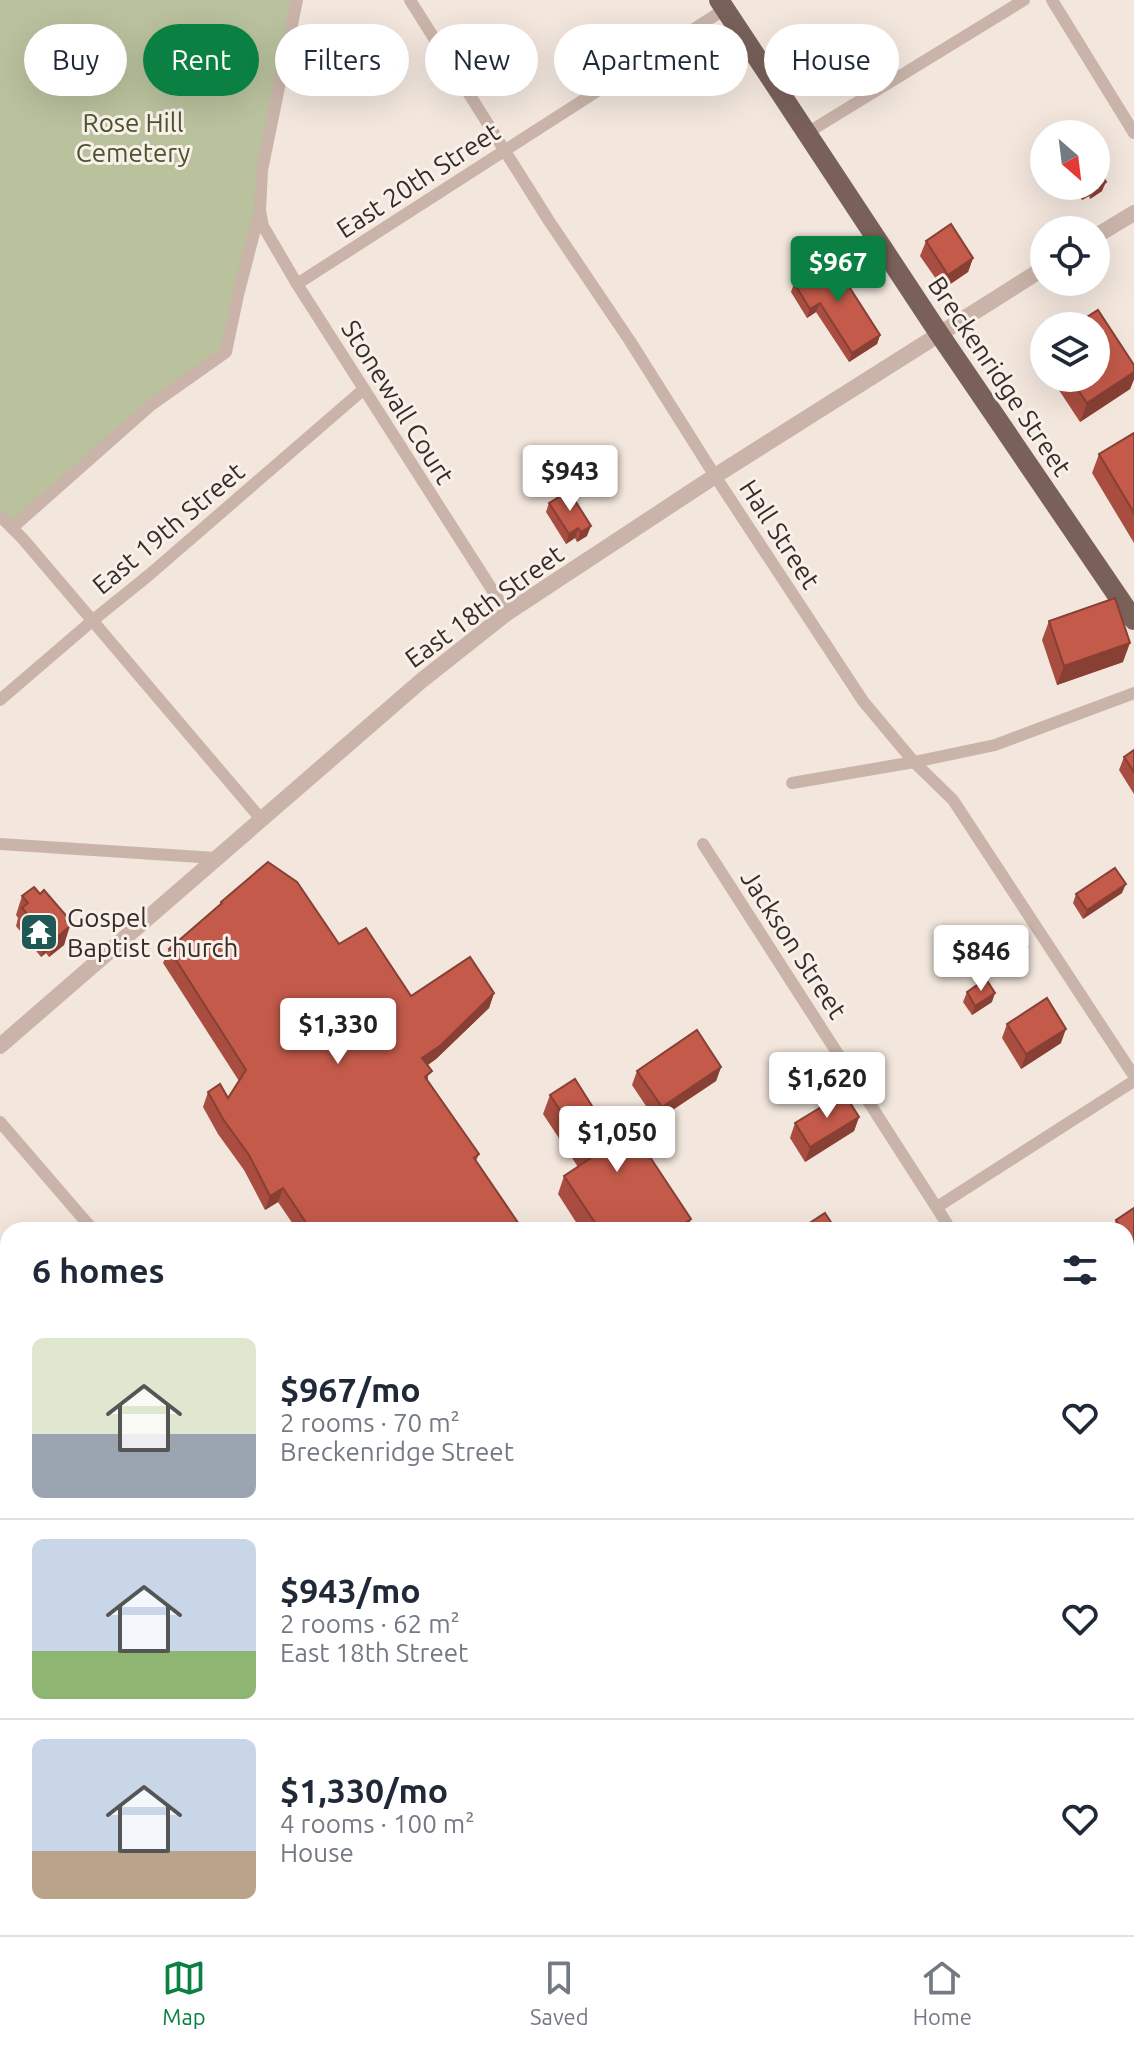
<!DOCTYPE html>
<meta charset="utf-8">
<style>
body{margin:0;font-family:Ubuntu,sans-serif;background:#f6f6f7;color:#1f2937;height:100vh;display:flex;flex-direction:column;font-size:30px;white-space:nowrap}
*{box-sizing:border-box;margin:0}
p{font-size:26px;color:#747a83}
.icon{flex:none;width:44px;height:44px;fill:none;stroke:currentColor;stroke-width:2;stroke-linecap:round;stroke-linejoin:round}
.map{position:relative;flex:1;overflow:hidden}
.sheet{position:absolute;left:0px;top:1222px;width:1134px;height:714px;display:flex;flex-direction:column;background:#fff;border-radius:24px 24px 0 0;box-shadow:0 8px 32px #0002}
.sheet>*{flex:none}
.top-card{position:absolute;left:24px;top:24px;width:1086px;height:72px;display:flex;gap:16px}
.needle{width:52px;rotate:152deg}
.buttons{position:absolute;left:1030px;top:120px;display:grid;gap:16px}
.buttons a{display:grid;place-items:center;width:80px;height:80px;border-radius:50%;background:#fff;box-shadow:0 8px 32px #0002;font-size:40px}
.price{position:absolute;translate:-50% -68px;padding:0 18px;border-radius:8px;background:#fff;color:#222;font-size:26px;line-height:52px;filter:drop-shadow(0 2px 4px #0008)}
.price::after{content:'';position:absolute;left:50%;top:48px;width:24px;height:18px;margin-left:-12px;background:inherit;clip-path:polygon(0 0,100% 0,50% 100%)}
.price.active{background:#0b8043;color:#fff}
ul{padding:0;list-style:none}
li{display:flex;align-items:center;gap:24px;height:200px;padding:0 32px}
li+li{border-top:2px solid #e0e1e3}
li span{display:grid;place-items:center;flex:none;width:224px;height:160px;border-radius:12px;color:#555}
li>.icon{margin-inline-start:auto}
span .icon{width:96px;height:96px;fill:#fffc;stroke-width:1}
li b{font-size:34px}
h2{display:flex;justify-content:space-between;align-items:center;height:96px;padding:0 32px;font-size:34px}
.pill{padding:0 28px;border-radius:36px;background:#fff;box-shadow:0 8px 32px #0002;font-size:28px;line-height:72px}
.pill.active{background:#0b8043;color:#fff}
.dock{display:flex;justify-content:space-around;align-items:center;height:112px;border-top:2px solid #e0e1e3;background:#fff;font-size:22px;color:#747a83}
.dock a{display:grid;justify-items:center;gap:4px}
.dock .active{color:#0b8043}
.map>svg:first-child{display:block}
.green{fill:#b9c19d}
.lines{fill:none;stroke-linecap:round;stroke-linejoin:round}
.minor{stroke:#cab4a9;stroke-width:12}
.tertiary{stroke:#cab4a9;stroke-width:16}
.primary{stroke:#79615a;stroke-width:20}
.wall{fill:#a84d40}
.shaded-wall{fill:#883f34}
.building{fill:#c35a4a;stroke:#883f34;stroke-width:2}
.labels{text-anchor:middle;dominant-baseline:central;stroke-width:6;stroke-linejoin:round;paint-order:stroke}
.park-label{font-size:26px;fill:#4b552d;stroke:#f9f0e9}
.street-label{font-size:26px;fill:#372c29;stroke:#f9f0e9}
.poi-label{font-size:26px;fill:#372c29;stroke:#f9f0e9;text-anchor:start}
</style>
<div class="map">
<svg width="1134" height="1935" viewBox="0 0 1134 1935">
<rect width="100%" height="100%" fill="#f2e6dd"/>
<!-- green -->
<g class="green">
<path d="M0,0H297L260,202L226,352L151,405L12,528L0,516Z"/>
<path d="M8,1635V1741L0,1732V1642Z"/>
<path d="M8,1765V1928H675L681,1935H0V1777Z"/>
</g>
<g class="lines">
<!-- minor -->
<g class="minor">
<path d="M297,0L262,170L260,211L263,226L297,284L507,613"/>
<path d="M410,0L549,221L630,341L715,476L863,701L914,762L953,800L1134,1076"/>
<path d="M1052,0L1134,133"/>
<path d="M807,133L1024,0"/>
<path d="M297,284L725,9"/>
<path d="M0,516L23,539L261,819"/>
<path d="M12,528L151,405L226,352L238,295L259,214"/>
<path d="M0,700L92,621L149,575L364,389"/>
<path d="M792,783L914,762L995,745L1134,693"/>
<path d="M0,844L216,858"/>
<path d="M703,844L951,1230"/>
<path d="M0,1122L93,1230"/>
<path d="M937,1207L1134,1081"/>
<path d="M1126,1377L1134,1372"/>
<path d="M0,1469L8,1462"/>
<path d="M1126,1504L1134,1516"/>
<path d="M1126,1904L1134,1916"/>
<path d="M693,1928L698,1935"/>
<path d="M267,1935L272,1928"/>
</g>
<!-- tertiary -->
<g class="tertiary">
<path d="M1096,236L1134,213"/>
<path d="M0,1046L421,681L507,613L715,476L1044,268"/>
</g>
<!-- primary -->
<path class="primary" d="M719,0L940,335L1134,620"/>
</g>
<!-- wall -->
<g class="wall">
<path d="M1073,186H1096L1102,191L1090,199L1089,196L1082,200Z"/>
<path d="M926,241L973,258L968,272L943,289L920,256Z"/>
<path d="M794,283H851L849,288L880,335L877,344L849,362L816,312L807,318L791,292Z"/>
<path d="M1044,352V367L1041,362Z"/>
<path d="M1134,365V379L1130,389L1080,422L1051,378H1096Z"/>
<path d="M1134,433V543L1092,473L1099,454Z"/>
<path d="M549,503L587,536L577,542L575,538L566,544L546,512Z"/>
<path d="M1049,621L1123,662L1057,685L1042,640Z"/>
<path d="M1134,750V794L1119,770L1124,757Z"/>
<path d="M1122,893L1083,919L1073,903L1076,894Z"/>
<path d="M40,894L69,919L64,945L49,957L46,953L41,957L16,926L18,918L16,915L22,896Z"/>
<path d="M221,902L339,944L411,996L494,993L489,1008L436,1059L428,1065V1081L479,1154L476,1161L523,1230H297L278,1202L265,1210L244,1170L218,1134L203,1107L208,1092L228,1098L239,1081L163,963L169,949L220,905Z"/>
<path d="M992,945L1028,947L1025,956L1000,972L989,955Z"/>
<path d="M967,992L992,1002L972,1015L963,1002Z"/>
<path d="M1007,1024L1061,1043L1021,1069L1002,1038Z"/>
<path d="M721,1067L716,1081L656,1121L632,1085L637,1071Z"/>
<path d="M550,1095L616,1144L687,1230H581L558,1194L564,1176L578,1167L543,1114Z"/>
<path d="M859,1117L854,1131L805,1162L790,1138L795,1123Z"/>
<path d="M1134,1208V1268H1133L1126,1257V1230H1112L1116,1220Z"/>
<path d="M797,1928H892L896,1935H801Z"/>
</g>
<!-- shaded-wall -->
<g class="shaded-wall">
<path d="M1106,182L1102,191L1090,199L1094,189Z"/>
<path d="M1092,187L1089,196L1082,200L1086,191Z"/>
<path d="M973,258L968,272L943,289L948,275Z"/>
<path d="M820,303L816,312L807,318L810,309Z"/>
<path d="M880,335L877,344L849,362L852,353Z"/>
<path d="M1134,372V379L1130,389L1080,422L1087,403Z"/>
<path d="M591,526L587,536L577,542L581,532Z"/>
<path d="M578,528L575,538L566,544L569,534Z"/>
<path d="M1130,643L1123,662L1057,685L1064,666Z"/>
<path d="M1126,884L1122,893L1083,919L1087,910Z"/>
<path d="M69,919L64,931L70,926L64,945L49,957L56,938Z"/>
<path d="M53,934L46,953L41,957L48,938Z"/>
<path d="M1028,947L1025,956L1000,972L1004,963Z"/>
<path d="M494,993L489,1008L436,1059L417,1072L422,1058Z"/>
<path d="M995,993L992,1002L972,1015L975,1006Z"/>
<path d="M1066,1029L1061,1043L1021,1069L1026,1054Z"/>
<path d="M721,1067L716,1081L656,1121L662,1107Z"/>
<path d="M859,1117L854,1131L805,1162L810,1147Z"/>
<path d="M283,1188L278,1202L265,1210L270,1196Z"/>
<path d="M691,1219L687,1230H676V1229Z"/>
</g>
<!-- building -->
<g class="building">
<path d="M1096,166L1106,182L1094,189L1092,187L1086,191L1083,186H1096Z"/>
<path d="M951,224L973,258L948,275L926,241Z"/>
<path d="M835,257L851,283L848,285L880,335L852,353L820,303L810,309L794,283Z"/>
<path d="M1098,310L1134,365V372L1087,403L1070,378H1096V326H1073Z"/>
<path d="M1134,433V513L1099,454Z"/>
<path d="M569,491L591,526L581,532L578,528L569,534L549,503Z"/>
<path d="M1115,598L1130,643L1064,666L1049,621Z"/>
<path d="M1134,750V772L1124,757Z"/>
<path d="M268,862L297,882L339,944L366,928L411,996L470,957L494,993L441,1045L422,1058L432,1071L425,1077L479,1154L474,1158L523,1230H311L283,1188L270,1196L249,1155L223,1119L208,1092L220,1084L228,1098L246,1070L169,949L222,903L221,902Z"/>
<path d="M1115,868L1126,884L1087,910L1076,894Z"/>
<path d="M34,887L40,894L44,890L69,919L66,921L70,926L56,938L53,934L48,938L22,908L28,903L22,896Z"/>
<path d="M1017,929L1028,947L1004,963L992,945Z"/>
<path d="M986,979L995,993L975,1006L967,992Z"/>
<path d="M1047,998L1066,1029L1026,1054L1007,1024Z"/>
<path d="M697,1030L721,1067L662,1107L637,1071Z"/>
<path d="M575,1079L616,1144L634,1133L691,1219L676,1229L677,1230H600L564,1176L591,1158L550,1095Z"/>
<path d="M844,1093L859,1117L810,1147L795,1123Z"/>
<path d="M1134,1208V1247L1126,1235V1230H1123L1116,1220Z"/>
<path d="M825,1213L836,1230H799Z"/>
<path d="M816,1928H892L896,1935H820Z"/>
</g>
<!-- icons -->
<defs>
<g id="temple-square" transform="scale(2)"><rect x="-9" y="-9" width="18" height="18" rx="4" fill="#1f5855" stroke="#f9f0e9"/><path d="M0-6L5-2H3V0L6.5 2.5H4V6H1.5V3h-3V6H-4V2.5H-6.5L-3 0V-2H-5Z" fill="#fff"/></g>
</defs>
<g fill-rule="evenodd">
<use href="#temple-square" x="39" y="932"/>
</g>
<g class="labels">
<!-- park labels -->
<g class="park-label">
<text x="133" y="122">Rose Hill<tspan x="133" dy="30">Cemetery</tspan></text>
</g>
<!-- street labels -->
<g class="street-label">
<text transform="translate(418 180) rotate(-33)">East 20th Street</text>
<text transform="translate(1000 376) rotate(56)">Breckenridge Street</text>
<text transform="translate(398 402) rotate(58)">Stonewall Court</text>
<text transform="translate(168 528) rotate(-40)">East 19th Street</text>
<text transform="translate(780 534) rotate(57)">Hall Street</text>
<text transform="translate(484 606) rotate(-36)">East 18th Street</text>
<text transform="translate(794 944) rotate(57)">Jackson Street</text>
</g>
<!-- poi labels -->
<g class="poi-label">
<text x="67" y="917">Gospel<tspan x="67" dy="30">Baptist Church</tspan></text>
</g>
</g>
</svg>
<div class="buttons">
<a><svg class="needle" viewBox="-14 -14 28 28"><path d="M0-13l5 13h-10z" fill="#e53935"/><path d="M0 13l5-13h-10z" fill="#747a83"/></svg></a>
<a><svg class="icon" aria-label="locate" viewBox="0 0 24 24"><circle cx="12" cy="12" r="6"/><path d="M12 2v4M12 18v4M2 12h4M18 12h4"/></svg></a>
<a><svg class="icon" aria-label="layers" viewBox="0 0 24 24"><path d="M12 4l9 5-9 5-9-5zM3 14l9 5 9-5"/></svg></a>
</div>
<b class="price active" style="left:838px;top:304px">$967</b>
<b class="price" style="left:570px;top:513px">$943</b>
<b class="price" style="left:981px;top:993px">$846</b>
<b class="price" style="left:338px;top:1066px">$1,330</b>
<b class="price" style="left:827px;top:1120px">$1,620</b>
<b class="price" style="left:617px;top:1174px">$1,050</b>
<div class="top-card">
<a class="pill">Buy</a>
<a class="pill active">Rent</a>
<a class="pill">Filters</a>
<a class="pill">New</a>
<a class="pill">Apartment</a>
<a class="pill">House</a>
</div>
<section class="sheet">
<h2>6 homes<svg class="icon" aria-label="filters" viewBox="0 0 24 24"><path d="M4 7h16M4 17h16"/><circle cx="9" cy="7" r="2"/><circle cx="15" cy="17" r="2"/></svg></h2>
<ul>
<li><span style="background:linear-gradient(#dfe7d0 60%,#9aa5b1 0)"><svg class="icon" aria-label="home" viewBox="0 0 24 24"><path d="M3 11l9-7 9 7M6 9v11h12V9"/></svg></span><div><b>$967/mo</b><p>2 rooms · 70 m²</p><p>Breckenridge Street</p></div><svg class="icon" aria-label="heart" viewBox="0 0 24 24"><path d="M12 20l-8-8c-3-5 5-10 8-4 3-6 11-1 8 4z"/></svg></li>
<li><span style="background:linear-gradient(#c9d6e8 70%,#8fb573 0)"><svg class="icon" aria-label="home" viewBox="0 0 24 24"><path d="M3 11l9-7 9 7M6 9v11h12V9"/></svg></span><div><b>$943/mo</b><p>2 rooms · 62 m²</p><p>East 18th Street</p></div><svg class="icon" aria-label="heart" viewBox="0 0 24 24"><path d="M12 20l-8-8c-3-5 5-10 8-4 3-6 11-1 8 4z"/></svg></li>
<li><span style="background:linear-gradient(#c9d6e8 70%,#b9a48a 0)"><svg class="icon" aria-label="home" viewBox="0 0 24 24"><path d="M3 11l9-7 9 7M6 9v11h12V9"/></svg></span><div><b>$1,330/mo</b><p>4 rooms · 100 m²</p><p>House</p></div><svg class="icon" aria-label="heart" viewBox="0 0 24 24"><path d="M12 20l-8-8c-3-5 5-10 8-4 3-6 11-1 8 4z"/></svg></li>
</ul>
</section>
</div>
<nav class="dock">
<a class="active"><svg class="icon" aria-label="map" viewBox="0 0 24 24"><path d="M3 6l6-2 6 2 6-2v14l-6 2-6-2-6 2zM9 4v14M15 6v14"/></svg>Map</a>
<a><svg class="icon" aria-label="saved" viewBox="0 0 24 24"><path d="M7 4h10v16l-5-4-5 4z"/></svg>Saved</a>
<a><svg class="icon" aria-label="home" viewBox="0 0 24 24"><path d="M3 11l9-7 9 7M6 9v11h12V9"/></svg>Home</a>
</nav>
